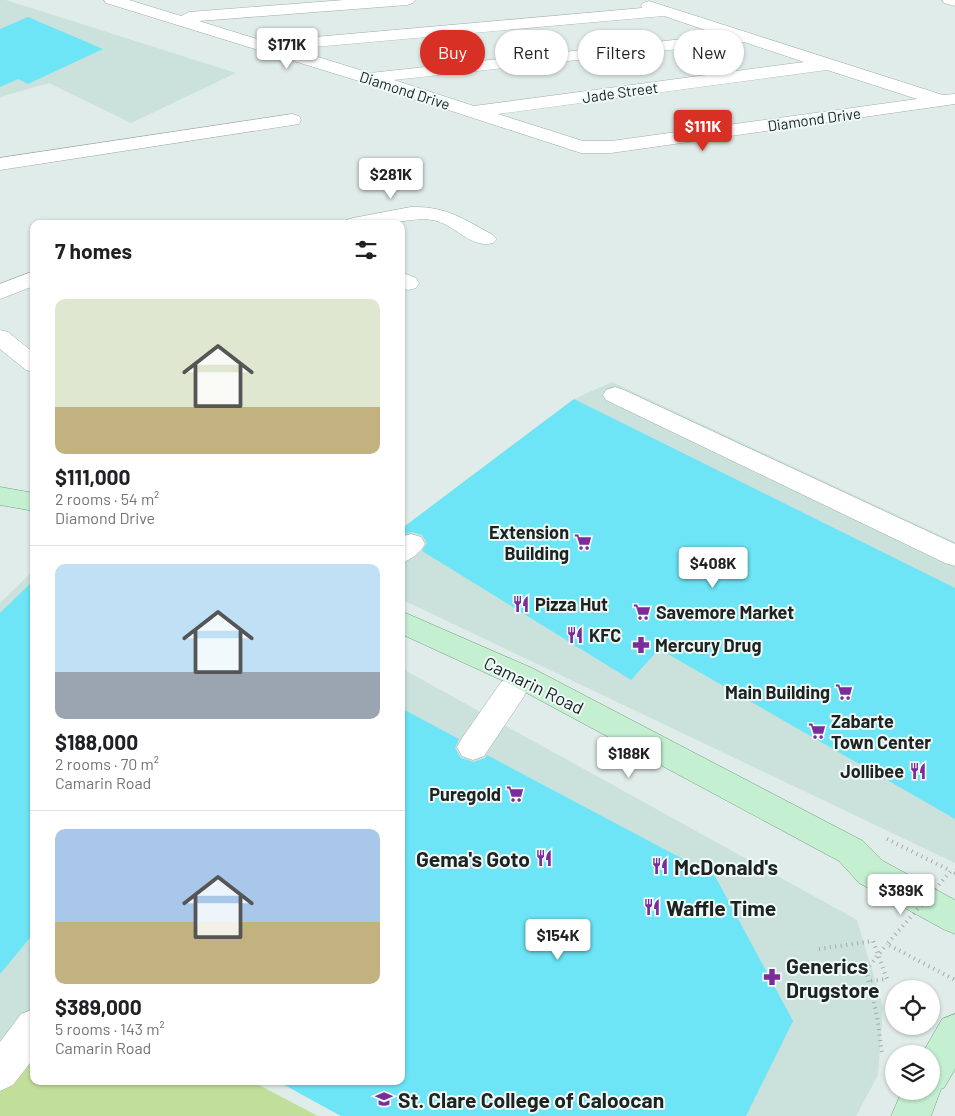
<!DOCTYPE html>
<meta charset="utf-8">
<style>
body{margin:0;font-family:Barlow,sans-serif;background:#f6f6f6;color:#202124;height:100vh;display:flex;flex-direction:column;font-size:19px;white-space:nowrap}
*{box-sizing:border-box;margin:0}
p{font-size:16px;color:#757577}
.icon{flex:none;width:28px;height:28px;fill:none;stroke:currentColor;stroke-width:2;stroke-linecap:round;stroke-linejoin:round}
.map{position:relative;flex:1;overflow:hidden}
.sheet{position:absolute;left:30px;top:220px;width:375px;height:865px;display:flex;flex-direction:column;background:#fff;border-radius:10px;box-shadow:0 1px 4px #0004}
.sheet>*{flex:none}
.banner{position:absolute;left:420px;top:30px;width:460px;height:45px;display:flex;gap:10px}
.fabs{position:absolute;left:885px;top:980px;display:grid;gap:10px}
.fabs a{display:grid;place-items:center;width:55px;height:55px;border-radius:50%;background:#fff;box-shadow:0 1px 4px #0004;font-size:25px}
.price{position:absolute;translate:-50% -42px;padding:0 11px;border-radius:5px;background:#fff;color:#222;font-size:16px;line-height:32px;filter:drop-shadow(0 1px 2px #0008)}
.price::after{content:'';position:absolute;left:50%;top:30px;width:15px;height:11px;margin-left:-8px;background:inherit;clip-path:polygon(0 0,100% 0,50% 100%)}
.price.on{background:#d93025;color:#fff}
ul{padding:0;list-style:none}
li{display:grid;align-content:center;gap:10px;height:265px;padding:0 25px}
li+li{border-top:1px solid #e0e0e0}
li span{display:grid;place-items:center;height:155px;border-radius:10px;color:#555}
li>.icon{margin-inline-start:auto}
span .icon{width:90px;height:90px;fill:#fffc;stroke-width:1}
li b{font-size:21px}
h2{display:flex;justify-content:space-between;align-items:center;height:60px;padding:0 25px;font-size:21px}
.tag{padding:0 18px;border-radius:22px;background:#fff;box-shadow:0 1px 4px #0004;font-size:18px;line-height:45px}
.tag.on{background:#d93025;color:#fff}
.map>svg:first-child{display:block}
.built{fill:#cbe1dc}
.green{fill:#c2de9b}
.building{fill:#6de5f6}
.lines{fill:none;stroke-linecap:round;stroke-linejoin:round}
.minor-casing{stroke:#a0aca9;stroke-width:1}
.major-casing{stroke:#70a080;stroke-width:1}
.path{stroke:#a2aba9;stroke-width:4;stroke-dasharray:1 4.5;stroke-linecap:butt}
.minor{fill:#fff;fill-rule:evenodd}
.major{fill:#c4efd1;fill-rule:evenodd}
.path-bridge{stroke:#a2aba9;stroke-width:4;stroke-dasharray:1 4.5;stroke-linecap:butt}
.labels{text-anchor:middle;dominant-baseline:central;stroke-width:4;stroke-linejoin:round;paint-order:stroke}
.far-street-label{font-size:15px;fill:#1e2221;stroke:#edfaf7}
.poi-label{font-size:18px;font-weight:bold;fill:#1e2221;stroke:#edfaf7;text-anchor:start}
.street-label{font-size:18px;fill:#1e2221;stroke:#edfaf7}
.near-poi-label{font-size:21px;font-weight:bold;fill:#1e2221;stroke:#edfaf7;text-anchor:start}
</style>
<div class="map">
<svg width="955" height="1116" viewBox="0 0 955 1116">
<rect width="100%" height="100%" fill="#e0ece9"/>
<!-- built -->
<g class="built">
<path d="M0,0H6L236,73L131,123L49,83L0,97Z"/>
<path d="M612,382L955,542V863L401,599V529L574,399Z"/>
<path d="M34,570V1007L0,1050V603Z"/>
<path d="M401,668L857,920L883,1007L878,1075L856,1116H355L401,1081Z"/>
</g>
<!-- green -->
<path class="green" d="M34,1007V1081H251L318,1116H0V1050Z"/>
<!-- building -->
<g class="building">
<path d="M28,17L103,49L28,84L18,79L0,87V29Z"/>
<path d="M574,399L955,588V819L659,649L631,680L422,551L427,543L422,535L412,532L401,535V529Z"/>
<path d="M34,580V933L0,974V613Z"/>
<path d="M401,708L459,739L455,748L461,758L474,762L485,758L487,755L715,876L793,1021L746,1116H341L277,1081H401Z"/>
</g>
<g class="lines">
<!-- minor casing -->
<g class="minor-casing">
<g id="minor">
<path d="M104,0H129L181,16L189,12L344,0H415L413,3L407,5L199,21L273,44L281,40L642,8L641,6L643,3L649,1L943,95L955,94V104L611,153H581L362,82L106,3ZM664,16L720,35L370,73L292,49ZM744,42L804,62L474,106L394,80ZM827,70L917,99L611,141H583L498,114Z"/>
<path d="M942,0H955V6L944,3Z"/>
<path d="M292,114L299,116L301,120L299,124L0,170V158Z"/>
<path d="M411,207C446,206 464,219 493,235L497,239L493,243C473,249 456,227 437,221C419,216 400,223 382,224C369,225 356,224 343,224L346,220L353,218Z"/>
<path d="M34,271V286L0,299V284Z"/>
<path d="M401,272L416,278L419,283L416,288L408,290L401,288Z"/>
<path d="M0,330L8,332L34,353V372L26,370L0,349Z"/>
<path d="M615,387L624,390L955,544V566L945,563L606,400L603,395L606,390Z"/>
<path d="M411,534L421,537L425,544C419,554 412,559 401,563V537Z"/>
<path d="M512,678L523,682L527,690L523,698L484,756L473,760L462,756L457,747L462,738L501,682Z"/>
<path d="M34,1009V1058L13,1085L0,1091V1042L21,1014Z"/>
</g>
</g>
<!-- major casing -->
<g class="major-casing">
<g id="major">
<path d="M0,487L34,493V511L0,505Z"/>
<path d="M401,611L532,668L863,841L883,861L955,900V934L943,929L859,883L839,861L510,684L401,634Z"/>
<path d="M955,1014V1069L944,1088L941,1089L931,1116H891L902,1091H931V1054H922L942,1019Z"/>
</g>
</g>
<!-- path -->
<g class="path">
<path d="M887,839L951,871"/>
<path d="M819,949L873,941L887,979L869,981"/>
<path d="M866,970L877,1016L882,1053"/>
</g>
<!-- minor -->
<use href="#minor" class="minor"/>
<!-- major -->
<use href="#major" class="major"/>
<!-- path-bridge -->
<g class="path-bridge">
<path d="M955,873L951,871L887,944L955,980"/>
<path d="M866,970L887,944"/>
</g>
</g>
<!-- icons -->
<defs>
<g id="supermarket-bare" transform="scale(1.35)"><path d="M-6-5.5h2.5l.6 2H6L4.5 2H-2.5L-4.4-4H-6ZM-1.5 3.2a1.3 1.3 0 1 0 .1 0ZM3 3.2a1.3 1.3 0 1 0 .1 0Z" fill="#7d2a9a" stroke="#edfaf7" stroke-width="2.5" paint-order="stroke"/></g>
<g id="restaurant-bare" transform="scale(1.35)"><path d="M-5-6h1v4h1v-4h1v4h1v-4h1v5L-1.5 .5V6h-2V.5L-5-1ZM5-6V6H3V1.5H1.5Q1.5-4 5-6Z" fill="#7d2a9a" stroke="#edfaf7" stroke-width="2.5" paint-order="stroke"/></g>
<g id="pharmacy-bare" transform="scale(1.35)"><path d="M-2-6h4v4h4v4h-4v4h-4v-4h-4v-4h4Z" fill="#7d2a9a" stroke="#edfaf7" stroke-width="2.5" paint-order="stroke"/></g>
<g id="university-bare" transform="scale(1.35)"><path d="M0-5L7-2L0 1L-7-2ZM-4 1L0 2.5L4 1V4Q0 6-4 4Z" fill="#7d2a9a" stroke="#edfaf7" stroke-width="2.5" paint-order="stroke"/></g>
</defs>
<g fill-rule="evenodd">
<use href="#supermarket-bare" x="583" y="542"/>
<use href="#restaurant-bare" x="521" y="604"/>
<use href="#supermarket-bare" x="642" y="612"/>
<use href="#restaurant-bare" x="575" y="635"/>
<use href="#pharmacy-bare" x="641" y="645"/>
<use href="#supermarket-bare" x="844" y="692"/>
<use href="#supermarket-bare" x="817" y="731"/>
<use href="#restaurant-bare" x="918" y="771"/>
<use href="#supermarket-bare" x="515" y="794"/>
<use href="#restaurant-bare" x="544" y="858"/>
<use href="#restaurant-bare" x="660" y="866"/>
<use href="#restaurant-bare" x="652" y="907"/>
<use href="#pharmacy-bare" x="772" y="977"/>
<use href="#university-bare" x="384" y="1099"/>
</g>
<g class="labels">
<!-- far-street labels -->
<g class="far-street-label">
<text transform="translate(405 90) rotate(18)">Diamond Drive</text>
<text transform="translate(620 92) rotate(-8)">Jade Street</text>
<text transform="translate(814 119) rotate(-8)">Diamond Drive</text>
</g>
<!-- poi labels -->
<g class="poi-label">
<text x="569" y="532" text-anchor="end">Extension<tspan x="569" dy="21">Building</tspan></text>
<text x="535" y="604">Pizza Hut</text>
<text x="656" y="612">Savemore Market</text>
<text x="589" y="635">KFC</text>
<text x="655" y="645">Mercury Drug</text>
<text x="830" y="692" text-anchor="end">Main Building</text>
<text x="831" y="721">Zabarte<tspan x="831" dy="21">Town Center</tspan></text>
<text x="904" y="771" text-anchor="end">Jollibee</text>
<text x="501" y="794" text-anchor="end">Puregold</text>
</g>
<!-- street labels -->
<g class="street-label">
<text transform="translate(534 685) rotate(26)">Camarin Road</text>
</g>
<!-- near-poi labels -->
<g class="near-poi-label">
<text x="530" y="858" text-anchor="end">Gema's Goto</text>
<text x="674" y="866">McDonald's</text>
<text x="666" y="907">Waffle Time</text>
<text x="786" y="965">Generics<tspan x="786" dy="24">Drugstore</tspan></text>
<text x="398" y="1099">St. Clare College of Caloocan</text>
</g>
</g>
</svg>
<div class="fabs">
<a><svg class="icon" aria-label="locate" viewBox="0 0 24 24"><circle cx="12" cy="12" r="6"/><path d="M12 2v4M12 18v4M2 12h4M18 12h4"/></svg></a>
<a><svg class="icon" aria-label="layers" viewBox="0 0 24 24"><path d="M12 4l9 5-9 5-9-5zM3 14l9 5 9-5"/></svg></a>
</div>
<b class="price" style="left:287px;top:70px">$171K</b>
<b class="price on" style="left:703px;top:152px">$111K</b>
<b class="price" style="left:391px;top:200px">$281K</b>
<b class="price" style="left:713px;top:589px">$408K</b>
<b class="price" style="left:629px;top:779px">$188K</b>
<b class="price" style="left:901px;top:916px">$389K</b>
<b class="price" style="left:558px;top:961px">$154K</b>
<div class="banner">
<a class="tag on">Buy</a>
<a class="tag">Rent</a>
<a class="tag">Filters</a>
<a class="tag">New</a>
</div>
<section class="sheet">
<h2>7 homes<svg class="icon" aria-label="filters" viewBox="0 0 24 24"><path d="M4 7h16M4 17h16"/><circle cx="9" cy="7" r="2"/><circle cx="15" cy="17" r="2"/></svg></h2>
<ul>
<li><span style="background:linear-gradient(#dfe7d0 70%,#c2b280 0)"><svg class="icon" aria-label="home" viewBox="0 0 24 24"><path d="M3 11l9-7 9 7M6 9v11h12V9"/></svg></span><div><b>$111,000</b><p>2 rooms · 54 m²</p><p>Diamond Drive</p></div></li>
<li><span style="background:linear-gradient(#bfe0f5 70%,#9aa5b1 0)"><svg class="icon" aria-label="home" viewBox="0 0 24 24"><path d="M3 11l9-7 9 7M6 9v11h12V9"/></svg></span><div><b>$188,000</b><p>2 rooms · 70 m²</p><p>Camarin Road</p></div></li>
<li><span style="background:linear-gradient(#a9c7e8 60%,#c2b280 0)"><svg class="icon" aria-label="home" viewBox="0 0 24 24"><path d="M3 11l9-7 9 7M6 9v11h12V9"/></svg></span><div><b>$389,000</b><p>5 rooms · 143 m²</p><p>Camarin Road</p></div></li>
</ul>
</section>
</div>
